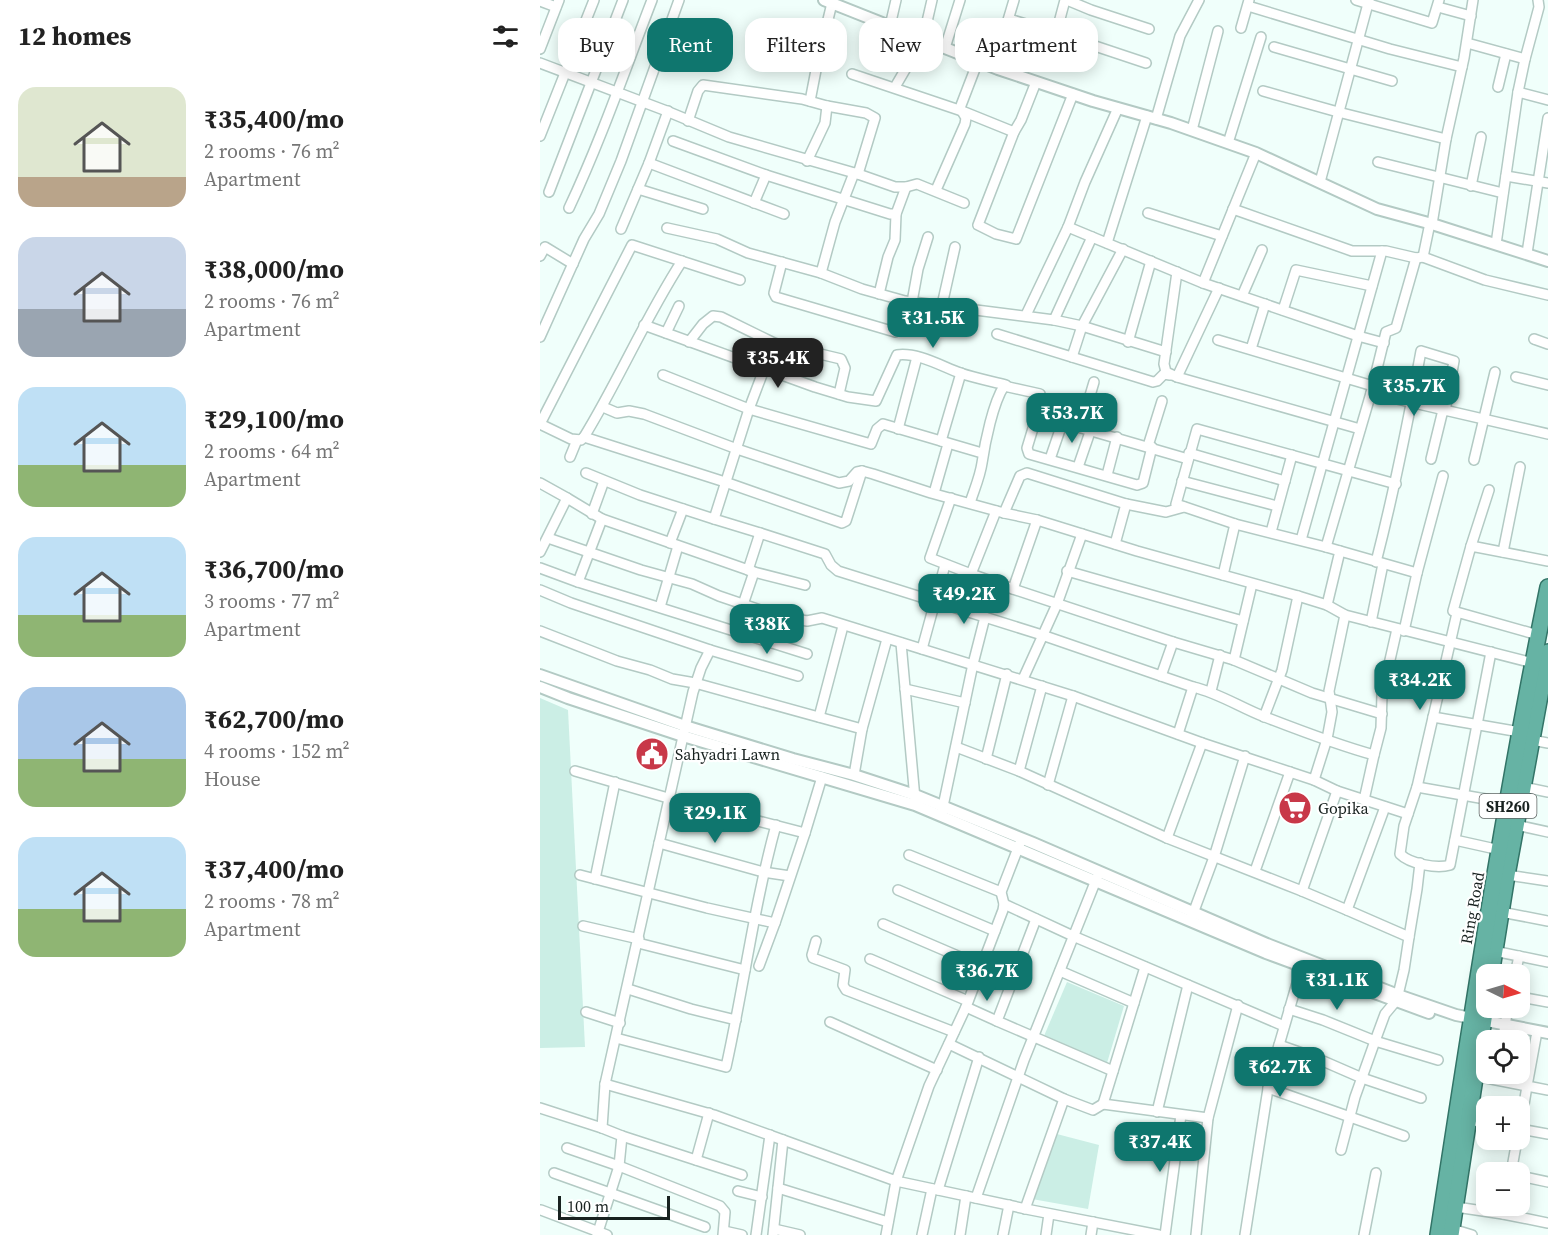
<!DOCTYPE html>
<meta charset="utf-8">
<style>
body{margin:0;font-family:"Source Serif 4",serif;background:#f6f6f6;color:#222;height:100vh;display:flex;flex-direction:column;font-size:22px;white-space:nowrap}
*{box-sizing:border-box;margin:0}
p{font-size:20px;color:#767676}
.icon{flex:none;width:33px;height:33px;fill:none;stroke:currentColor;stroke-width:2;stroke-linecap:round;stroke-linejoin:round}
.map{position:relative;flex:1;overflow:hidden}
.drawer{display:flex;flex-direction:column;background:#fff;width:540px}
.drawer>*{flex:none}
.guide{position:absolute;left:18px;top:18px;width:570px;height:54px;display:flex;gap:12px}
.needle{width:39px;rotate:95deg}
.fabs{position:absolute;left:936px;top:964px;display:grid;gap:12px}
.fabs a{display:grid;place-items:center;width:54px;height:54px;border-radius:12px;background:#fff;box-shadow:0 3px 15px #0003;font-size:30px}
.scale{position:absolute;left:18px;bottom:15px;width:112px;box-sizing:border-box;padding-left:6px;border:3px solid #192220;border-top:0;font-size:16px;line-height:21px;white-space:nowrap;color:#192220;-webkit-text-stroke:4px #fff;paint-order:stroke}
.price{position:absolute;translate:-50% -51px;padding:0 14px;border-radius:12px;background:#0f766e;color:#fff;font-size:20px;line-height:39px;filter:drop-shadow(0 2px 3px #0008)}
.price::after{content:'';position:absolute;left:50%;top:36px;width:18px;height:14px;margin-left:-9px;background:inherit;clip-path:polygon(0 0,100% 0,50% 100%)}
.price.on{background:#222;color:#fff}
ul{padding:0;list-style:none}
li{display:flex;align-items:center;gap:18px;height:150px;padding:0 18px}
li span{display:grid;place-items:center;flex:none;width:168px;height:120px;border-radius:18px;color:#555}
li>.icon{margin-inline-start:auto}
span .icon{width:72px;height:72px;fill:#fffc;stroke-width:1}
li b{font-size:26px}
h2{display:flex;justify-content:space-between;align-items:center;height:72px;padding:0 18px;font-size:26px}
.tag{padding:0 21px;border-radius:18px;background:#fff;box-shadow:0 3px 15px #0003;font-size:21px;line-height:54px}
.tag.on{background:#0f766e;color:#fff}
main{display:flex;flex:1;min-height:0}
.map>svg:first-child{display:block}
.green{fill:#cbeee5}
.lines{fill:none;stroke-linecap:round;stroke-linejoin:round}
.minor-casing{stroke:#b3cac4;stroke-width:12}
.tertiary-casing{stroke:#b3cac4;stroke-width:14}
.trunk-casing{stroke:#327467;stroke-width:18}
.minor{stroke:#fff;stroke-width:9}
.tertiary{stroke:#fff;stroke-width:10}
.trunk{stroke:#66b3a4;stroke-width:15}
.labels{text-anchor:middle;dominant-baseline:central;stroke-width:4.5;stroke-linejoin:round;paint-order:stroke}
.shield{fill:#fff;stroke:#5e6463;stroke-width:1.5}
.shield-label{font-size:15px;font-weight:bold;fill:#192220}
.poi-label{font-size:16px;fill:#192220;stroke:#fff;text-anchor:start}
.street-label{font-size:16px;fill:#192220;stroke:#fff}
</style>
<main>
<section class="drawer">
<h2>12 homes<svg class="icon" aria-label="filters" viewBox="0 0 24 24"><path d="M4 7h16M4 17h16"/><circle cx="9" cy="7" r="2"/><circle cx="15" cy="17" r="2"/></svg></h2>
<ul>
<li><span style="background:linear-gradient(#dfe7d0 75%,#b9a48a 0)"><svg class="icon" aria-label="home" viewBox="0 0 24 24"><path d="M3 11l9-7 9 7M6 9v11h12V9"/></svg></span><div><b>₹35,400/mo</b><p>2 rooms · 76 m²</p><p>Apartment</p></div></li>
<li><span style="background:linear-gradient(#c9d6e8 60%,#9aa5b1 0)"><svg class="icon" aria-label="home" viewBox="0 0 24 24"><path d="M3 11l9-7 9 7M6 9v11h12V9"/></svg></span><div><b>₹38,000/mo</b><p>2 rooms · 76 m²</p><p>Apartment</p></div></li>
<li><span style="background:linear-gradient(#bfe0f5 65%,#8fb573 0)"><svg class="icon" aria-label="home" viewBox="0 0 24 24"><path d="M3 11l9-7 9 7M6 9v11h12V9"/></svg></span><div><b>₹29,100/mo</b><p>2 rooms · 64 m²</p><p>Apartment</p></div></li>
<li><span style="background:linear-gradient(#bfe0f5 65%,#8fb573 0)"><svg class="icon" aria-label="home" viewBox="0 0 24 24"><path d="M3 11l9-7 9 7M6 9v11h12V9"/></svg></span><div><b>₹36,700/mo</b><p>3 rooms · 77 m²</p><p>Apartment</p></div></li>
<li><span style="background:linear-gradient(#a9c7e8 60%,#8fb573 0)"><svg class="icon" aria-label="home" viewBox="0 0 24 24"><path d="M3 11l9-7 9 7M6 9v11h12V9"/></svg></span><div><b>₹62,700/mo</b><p>4 rooms · 152 m²</p><p>House</p></div></li>
<li><span style="background:linear-gradient(#bfe0f5 60%,#8fb573 0)"><svg class="icon" aria-label="home" viewBox="0 0 24 24"><path d="M3 11l9-7 9 7M6 9v11h12V9"/></svg></span><div><b>₹37,400/mo</b><p>2 rooms · 78 m²</p><p>Apartment</p></div></li>
</ul>
</section>
<div class="map">
<svg width="1008" height="1235" viewBox="0 0 1008 1235">
<rect width="100%" height="100%" fill="#f0fffb"/>
<!-- green -->
<g class="green">
<path d="M0,698L28,710L45,1047L0,1048Z"/>
<path d="M527,982L584,1006L567,1063L504,1036Z"/>
<path d="M513,1133L559,1145L548,1209L492,1199Z"/>
</g>
<g class="lines">
<!-- minor casing -->
<g class="minor-casing">
<g id="minor">
<path d="M527,0L551,10L609,29"/>
<path d="M816,0L892,23L899,0"/>
<path d="M0,1L16,7"/>
<path d="M708,6L850,49L922,67"/>
<path d="M898,7L931,16"/>
<path d="M469,19L502,29L517,30L525,0"/>
<path d="M350,26L356,0"/>
<path d="M701,28L709,0"/>
<path d="M517,30L528,37L606,63"/>
<path d="M927,43L985,59"/>
<path d="M734,47L852,81"/>
<path d="M405,48L420,0"/>
<path d="M0,49L19,0"/>
<path d="M0,63L124,110L189,137L318,174L355,187H366L377,184L424,203"/>
<path d="M454,67L474,0"/>
<path d="M312,74L422,111L474,132"/>
<path d="M496,82L481,120L474,132L438,225L456,234L476,239L533,94"/>
<path d="M355,87L383,39L392,0"/>
<path d="M958,87L966,54"/>
<path d="M723,91L798,112L906,139"/>
<path d="M978,92L985,59L999,7L998,0"/>
<path d="M270,101L277,65L292,3"/>
<path d="M616,119L640,36L659,0"/>
<path d="M148,121L158,91L163,85L262,99L287,106L326,113L335,118L318,174"/>
<path d="M652,130L678,31"/>
<path d="M0,136L54,0"/>
<path d="M133,141L226,175L350,214H356"/>
<path d="M688,143L721,37"/>
<path d="M267,161L285,123L287,106"/>
<path d="M838,162L963,193"/>
<path d="M109,163L244,214"/>
<path d="M314,173L295,222L281,273L322,289L365,301L514,320"/>
<path d="M966,176L1008,183"/>
<path d="M780,182L829,0"/>
<path d="M931,186L941,137"/>
<path d="M98,189L163,209"/>
<path d="M396,190L425,124L426,118L420,108L438,61"/>
<path d="M9,192L83,0"/>
<path d="M214,203L226,175"/>
<path d="M29,208C61,140 85,70 112,0"/>
<path d="M693,209L812,251H846L876,258L883,257L890,223"/>
<path d="M608,213L682,236"/>
<path d="M892,224L906,139L924,58L933,0"/>
<path d="M528,227L552,237L514,320L542,326L626,352"/>
<path d="M127,228L177,239L208,253L281,273"/>
<path d="M81,229L109,163L128,111"/>
<path d="M552,237L663,283L818,336L844,343"/>
<path d="M567,243L607,116"/>
<path d="M956,244L978,92L1008,100"/>
<path d="M987,253L1008,118"/>
<path d="M0,256L5,247L33,264"/>
<path d="M883,257L945,280L1008,295"/>
<path d="M242,262L234,293L236,297L355,332"/>
<path d="M637,272L624,364L626,372L637,377L820,429"/>
<path d="M663,283L716,153"/>
<path d="M339,294L348,257L355,240L356,214L366,187"/>
<path d="M702,296L722,250"/>
<path d="M372,302L378,269L388,237"/>
<path d="M402,305L415,247"/>
<path d="M743,310L756,270L832,286"/>
<path d="M486,315L528,227L545,182L578,108"/>
<path d="M104,325L275,387L308,397L336,401L357,355C377,352 401,366 420,373C435,378 450,381 466,385"/>
<path d="M126,333L139,306"/>
<path d="M457,334L613,382L617,381L624,374L630,375"/>
<path d="M0,337L44,239L59,214L81,161L139,0"/>
<path d="M994,339L1008,344"/>
<path d="M678,340L833,386"/>
<path d="M149,342L163,324L173,316L181,317L234,343L301,359L305,368L299,394"/>
<path d="M588,342L611,261"/>
<path d="M711,349L725,304"/>
<path d="M532,357L542,326L583,249"/>
<path d="M123,375L209,409L331,444L337,429L343,424L442,453"/>
<path d="M637,377L679,288"/>
<path d="M976,377L1008,385"/>
<path d="M831,393L1008,434"/>
<path d="M63,407L77,413L89,411L104,414L197,449L299,483L309,481L317,472L322,471L333,474L391,493L464,513L497,520L597,551L758,596L787,605L805,615L993,663"/>
<path d="M497,415L487,448L489,454L597,485L603,483L612,447"/>
<path d="M0,424L92,245L200,280"/>
<path d="M0,424L31,439L41,440L44,437C79,380 105,318 142,261"/>
<path d="M541,426L554,382"/>
<path d="M358,429L377,357"/>
<path d="M44,437L185,482L302,523L306,521L322,471"/>
<path d="M401,441L421,373"/>
<path d="M608,446L622,401"/>
<path d="M649,453L745,481"/>
<path d="M30,457L37,440"/>
<path d="M510,459L523,421"/>
<path d="M891,459L903,410"/>
<path d="M934,460L955,372"/>
<path d="M538,467L551,429"/>
<path d="M46,473L100,495L174,519"/>
<path d="M567,475L577,437"/>
<path d="M642,481L737,506"/>
<path d="M0,483L27,498L0,552"/>
<path d="M856,484L657,429L636,504L695,524L786,547L877,573"/>
<path d="M394,493L408,444"/>
<path d="M27,498L62,519L214,572L265,585"/>
<path d="M411,498L390,558L431,574"/>
<path d="M430,503C434,490 440,477 442,463C445,442 453,403 464,386L500,394L493,414L648,459"/>
<path d="M586,504L626,512L644,507"/>
<path d="M456,511L431,574L473,589L497,520"/>
<path d="M464,513L480,476L487,473L586,504L575,544"/>
<path d="M52,514L64,481"/>
<path d="M731,532L752,455"/>
<path d="M220,533L174,519L209,409L234,343"/>
<path d="M8,538L101,570L152,584L179,596L238,616L267,621L282,618L533,696L662,743L774,780L797,791L868,814"/>
<path d="M761,540L842,251"/>
<path d="M130,543L143,509"/>
<path d="M931,546L949,490"/>
<path d="M786,547L831,393L846,332L856,328L876,258"/>
<path d="M963,552L980,467"/>
<path d="M836,562C854,492 868,422 881,351L914,361L905,411"/>
<path d="M0,568L38,582L194,631L214,572"/>
<path d="M208,570L220,533L285,554L291,565L298,571L502,635L653,687C679,693 701,708 725,717C761,731 797,745 834,755L824,800"/>
<path d="M527,571L703,621"/>
<path d="M683,575L695,524"/>
<path d="M38,582L62,519"/>
<path d="M712,584L694,660L772,693L842,714"/>
<path d="M473,589L633,642L694,660"/>
<path d="M0,590L31,603L170,650L161,668L153,692L65,1084L62,1128L82,1136L79,1166L57,1235"/>
<path d="M787,605L800,551"/>
<path d="M120,607L138,546"/>
<path d="M917,613L877,787L864,826L860,854C870,864 897,869 910,865L951,652"/>
<path d="M831,622L843,564"/>
<path d="M0,631L77,661L110,670L132,679L155,683L322,729"/>
<path d="M194,631L267,654"/>
<path d="M864,631L877,573L903,476"/>
<path d="M998,635L913,611L931,546L1008,561"/>
<path d="M361,643L375,799"/>
<path d="M382,649L405,565"/>
<path d="M170,650L258,676"/>
<path d="M621,676L633,642"/>
<path d="M483,679L517,604L542,534"/>
<path d="M365,689L425,703"/>
<path d="M671,691L680,655"/>
<path d="M279,717L303,626"/>
<path d="M724,717L742,670L758,596"/>
<path d="M893,717L980,732"/>
<path d="M638,734L653,687"/>
<path d="M992,740L1008,743"/>
<path d="M416,747L479,771L627,838L762,891"/>
<path d="M834,755L841,728L842,695L857,629"/>
<path d="M446,759L467,674"/>
<path d="M35,771L128,798L265,833L282,777"/>
<path d="M479,771L502,686"/>
<path d="M314,775L322,729L347,639"/>
<path d="M774,780L787,739L792,712L789,691L805,615"/>
<path d="M508,785L533,696"/>
<path d="M877,787L968,803"/>
<path d="M983,787L1008,792"/>
<path d="M797,791L762,891L807,910L845,807"/>
<path d="M402,811L433,664L445,617"/>
<path d="M976,825L1008,832"/>
<path d="M627,838L662,743"/>
<path d="M915,840L960,850"/>
<path d="M119,843L223,872L250,876"/>
<path d="M480,843L461,892L464,904L463,910L426,1007L389,1086L356,1181L491,1210L619,1235"/>
<path d="M369,855L461,892"/>
<path d="M715,871L750,772"/>
<path d="M40,875L167,908L235,923"/>
<path d="M967,875L1008,881"/>
<path d="M55,879L75,782"/>
<path d="M358,890L455,931"/>
<path d="M464,904L533,936L744,1026"/>
<path d="M961,912L1008,921"/>
<path d="M496,919L457,1021L573,1071"/>
<path d="M651,919L674,857L705,756"/>
<path d="M343,924L441,966"/>
<path d="M43,926L99,939"/>
<path d="M869,937L877,889L880,863"/>
<path d="M276,941L272,955L273,958L305,970L303,985L306,990L414,1032"/>
<path d="M98,943L205,970"/>
<path d="M954,951L1008,962"/>
<path d="M330,959L428,1001"/>
<path d="M219,966L235,923L265,833"/>
<path d="M520,971L594,1003"/>
<path d="M975,975L979,956"/>
<path d="M88,989L151,1009L196,1020"/>
<path d="M980,997L1008,1002"/>
<path d="M426,1007L457,1021"/>
<path d="M749,1009L783,1020L835,1041L898,1060"/>
<path d="M46,1012L80,1023"/>
<path d="M290,1022L397,1070"/>
<path d="M964,1031L968,1008"/>
<path d="M996,1037L987,1086L1008,1090"/>
<path d="M76,1038L186,1067C204,986 214,905 236,825"/>
<path d="M409,1044L524,1099"/>
<path d="M739,1045L776,1058L822,1078L881,1098"/>
<path d="M936,1076L987,1086L980,1129"/>
<path d="M65,1084L174,1115L243,1140"/>
<path d="M728,1088L864,1136"/>
<path d="M563,1104L605,967"/>
<path d="M0,1108L62,1128"/>
<path d="M617,1112L648,985"/>
<path d="M929,1120L946,1123"/>
<path d="M980,1129L1008,1134"/>
<path d="M82,1136L202,1175"/>
<path d="M27,1148L79,1166L180,1206L185,1212L183,1235"/>
<path d="M801,1150L815,1097L835,1041L845,1014L855,1002L858,995L864,970L869,937L807,910"/>
<path d="M156,1160L169,1113"/>
<path d="M14,1173L165,1227"/>
<path d="M971,1173L977,1140"/>
<path d="M980,1176L1008,1182"/>
<path d="M238,1188L348,1222"/>
<path d="M398,1190L439,1057"/>
<path d="M198,1191L222,1197"/>
<path d="M436,1198L484,1060L558,875"/>
<path d="M964,1206L963,1214L1008,1223"/>
<path d="M916,1207L963,1214"/>
<path d="M485,1209L524,1099L553,1110L563,1104L668,1118"/>
<path d="M1,1210L67,1235"/>
<path d="M234,1229L260,1235"/>
<path d="M912,1229L932,1235"/>
<path d="M184,1231L202,1235"/>
<path d="M216,1235L230,1135"/>
<path d="M233,1235L243,1140L356,1181L346,1235"/>
<path d="M382,1235L392,1189"/>
<path d="M420,1235L426,1196"/>
<path d="M463,1235L469,1205"/>
<path d="M506,1235L509,1214"/>
<path d="M551,1235L553,1222"/>
<path d="M625,1235L641,1115"/>
<path d="M656,1235L668,1118L698,1005"/>
<path d="M705,1235L730,1076L764,959"/>
<path d="M824,1235L836,1173"/>
</g>
</g>
<!-- tertiary casing -->
<g class="tertiary-casing">
<g id="tertiary">
<path d="M284,0L458,69L553,101L631,123L716,153L837,209L892,224L1008,261"/>
<path d="M0,675L145,726L253,759L314,775L375,795L493,843L727,944L858,995L916,1015L1008,1033"/>
<path d="M0,687L28,698L143,736L375,805L726,953L889,1013"/>
</g>
</g>
<!-- trunk casing -->
<g class="trunk-casing">
<g id="trunk">
<path d="M951,975L967,875L1008,652"/>
<path d="M898,1235C931,1019 964,802 1008,587"/>
<path d="M911,1235L946,1006"/>
</g>
</g>
<!-- minor -->
<use href="#minor" class="minor"/>
<!-- tertiary -->
<use href="#tertiary" class="tertiary"/>
<!-- trunk -->
<use href="#trunk" class="trunk"/>
</g>
<!-- icons -->
<defs>
<g id="civic-disc" transform="scale(1.725)"><circle r="9.5" fill="#c83848" stroke="#fff"/><path d="M-.6-6.5H3V-4.5H.6V-3L4-1V1h2V6H-6V1h2V-1L-.6-3ZM-1.2 2.5V6h2.4V2.5Z" fill="#fff"/></g>
<g id="supermarket-disc" transform="scale(1.725)"><circle r="9.5" fill="#c83848" stroke="#fff"/><path d="M-6-5.5h2.5l.6 2H6L4.5 2H-2.5L-4.4-4H-6ZM-1.5 3.2a1.3 1.3 0 1 0 .1 0ZM3 3.2a1.3 1.3 0 1 0 .1 0Z" fill="#fff"/></g>
</defs>
<g fill-rule="evenodd">
<use href="#civic-disc" x="112" y="754"/>
<use href="#supermarket-disc" x="755" y="808"/>
</g>
<g class="labels">
<!-- shield labels -->
<rect class="shield" x="939.5" y="794" width="57" height="24" rx="4.5"/>
<g class="shield-label">
<text x="968" y="806">SH260</text>
</g>
<!-- poi labels -->
<g class="poi-label">
<text x="135" y="754">Sahyadri Lawn</text>
<text x="778" y="808">Gopika</text>
</g>
<!-- street labels -->
<g class="street-label">
<text transform="translate(932 908) rotate(-80)">Ring Road</text>
</g>
</g>
</svg>
<div class="fabs">
<a><svg class="needle" viewBox="-14 -14 28 28"><path d="M0-13l5 13h-10z" fill="#e53935"/><path d="M0 13l5-13h-10z" fill="#767676"/></svg></a>
<a><svg class="icon" aria-label="locate" viewBox="0 0 24 24"><circle cx="12" cy="12" r="6"/><path d="M12 2v4M12 18v4M2 12h4M18 12h4"/></svg></a>
<a>+</a>
<a>−</a>
</div>
<div class="scale">100 m</div>
<b class="price" style="left:393px;top:349px">₹31.5K</b>
<b class="price on" style="left:238px;top:389px">₹35.4K</b>
<b class="price" style="left:874px;top:417px">₹35.7K</b>
<b class="price" style="left:532px;top:444px">₹53.7K</b>
<b class="price" style="left:424px;top:625px">₹49.2K</b>
<b class="price" style="left:227px;top:655px">₹38K</b>
<b class="price" style="left:880px;top:711px">₹34.2K</b>
<b class="price" style="left:175px;top:844px">₹29.1K</b>
<b class="price" style="left:447px;top:1002px">₹36.7K</b>
<b class="price" style="left:797px;top:1011px">₹31.1K</b>
<b class="price" style="left:740px;top:1098px">₹62.7K</b>
<b class="price" style="left:620px;top:1173px">₹37.4K</b>
<div class="guide">
<a class="tag">Buy</a>
<a class="tag on">Rent</a>
<a class="tag">Filters</a>
<a class="tag">New</a>
<a class="tag">Apartment</a>
</div>
</div>
</main>
